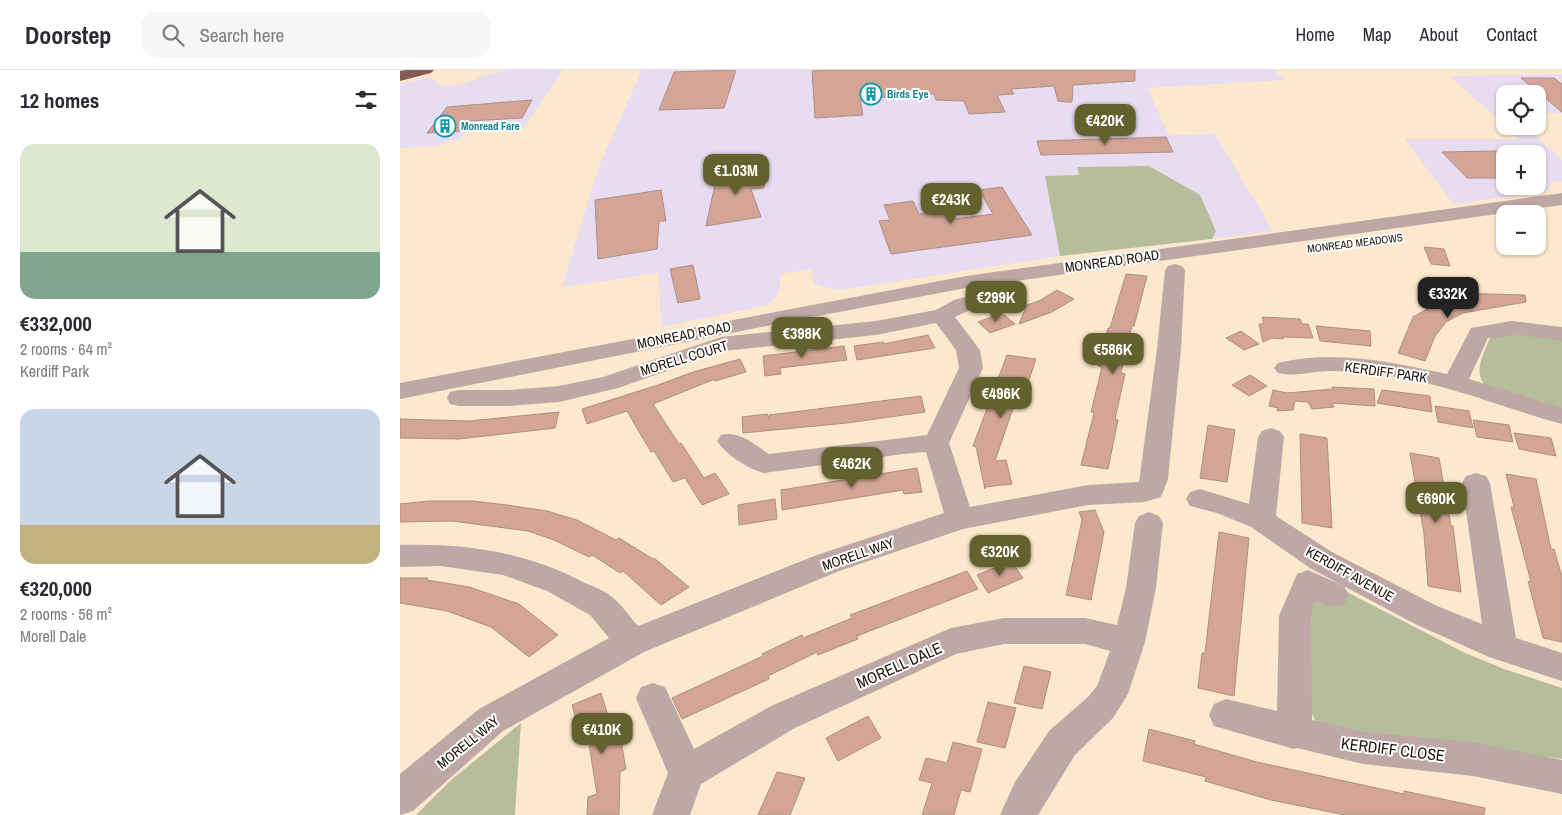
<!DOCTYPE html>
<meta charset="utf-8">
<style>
body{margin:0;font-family:"Archivo Narrow",sans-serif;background:#f7f7f7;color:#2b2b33;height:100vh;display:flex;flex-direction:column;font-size:19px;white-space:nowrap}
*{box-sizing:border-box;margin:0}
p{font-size:16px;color:#7c7c81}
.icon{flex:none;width:28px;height:28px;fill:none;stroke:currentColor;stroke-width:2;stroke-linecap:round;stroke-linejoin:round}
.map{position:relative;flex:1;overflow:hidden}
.sheet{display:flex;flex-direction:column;background:#fff;width:400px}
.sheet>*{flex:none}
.tools{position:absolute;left:1096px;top:15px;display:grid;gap:10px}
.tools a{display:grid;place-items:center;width:50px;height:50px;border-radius:10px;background:#fff;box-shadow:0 1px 4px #0004;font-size:25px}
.price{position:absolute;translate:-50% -42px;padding:0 11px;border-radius:10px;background:#63612e;color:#fff;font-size:16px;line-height:32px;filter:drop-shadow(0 1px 2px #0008)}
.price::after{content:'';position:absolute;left:50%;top:30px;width:15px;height:11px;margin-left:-8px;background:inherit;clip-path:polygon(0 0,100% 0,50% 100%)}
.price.on{background:#222;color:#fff}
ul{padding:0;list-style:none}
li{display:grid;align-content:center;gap:10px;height:265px;padding:0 20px}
li span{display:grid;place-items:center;height:155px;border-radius:15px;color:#555}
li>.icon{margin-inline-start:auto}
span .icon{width:90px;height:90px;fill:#fffc;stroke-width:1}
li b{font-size:21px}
h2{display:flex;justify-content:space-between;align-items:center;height:60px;padding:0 20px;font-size:21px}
header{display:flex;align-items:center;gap:30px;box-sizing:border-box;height:70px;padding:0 25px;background:#fff;border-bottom:1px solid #e1e1e2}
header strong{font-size:24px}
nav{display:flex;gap:28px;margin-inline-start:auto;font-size:18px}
.search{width:350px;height:45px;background:#f7f7f7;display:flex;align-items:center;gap:12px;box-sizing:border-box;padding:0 18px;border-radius:15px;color:#7c7c81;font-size:19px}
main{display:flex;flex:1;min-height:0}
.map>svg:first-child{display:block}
.commercial{fill:#e8dcf0;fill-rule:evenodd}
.industrial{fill:#e7dcf1}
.green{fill:#b6bd9b}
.building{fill:#d4a597;stroke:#ae8e84}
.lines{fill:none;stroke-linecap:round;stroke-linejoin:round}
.minor{fill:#bea8a5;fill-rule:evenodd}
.highway{fill:#875b55;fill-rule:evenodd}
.labels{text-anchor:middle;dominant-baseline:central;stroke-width:4;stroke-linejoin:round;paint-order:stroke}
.far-culture-label{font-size:11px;font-weight:bold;fill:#0d838f;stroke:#fff;text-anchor:start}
.far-street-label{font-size:11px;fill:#1c150c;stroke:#fff}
.street-label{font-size:14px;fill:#1c150c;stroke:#fff}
.near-street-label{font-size:16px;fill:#1c150c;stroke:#fff}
</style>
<header>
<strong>Doorstep</strong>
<div class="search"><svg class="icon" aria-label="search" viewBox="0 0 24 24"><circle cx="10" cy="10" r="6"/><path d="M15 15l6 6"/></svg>Search here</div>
<nav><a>Home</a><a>Map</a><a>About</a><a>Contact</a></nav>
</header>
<main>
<section class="sheet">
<h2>12 homes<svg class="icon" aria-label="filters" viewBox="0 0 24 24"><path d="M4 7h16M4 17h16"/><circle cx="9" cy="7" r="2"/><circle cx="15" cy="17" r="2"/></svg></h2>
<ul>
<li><span style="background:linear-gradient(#dfe7d0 70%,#7fa58c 0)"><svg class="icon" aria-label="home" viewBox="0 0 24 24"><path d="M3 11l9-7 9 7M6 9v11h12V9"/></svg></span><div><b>€332,000</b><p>2 rooms · 64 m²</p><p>Kerdiff Park</p></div></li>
<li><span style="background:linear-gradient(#c9d6e8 75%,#c2b280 0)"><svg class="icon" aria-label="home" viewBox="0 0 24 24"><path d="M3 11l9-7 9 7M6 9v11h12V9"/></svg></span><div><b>€320,000</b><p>2 rooms · 56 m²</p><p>Morell Dale</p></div></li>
</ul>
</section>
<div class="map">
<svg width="1162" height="745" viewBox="0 0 1162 745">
<rect width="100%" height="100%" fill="#fce8cd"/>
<!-- commercial -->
<g class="commercial">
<path d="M106,0H163L124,58L67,61L60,70L46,71L41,76L0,78V14L30,7L42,16L59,15L77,9L79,7Z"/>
<path d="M1162,4V43H1138V24H1105V56L1050,6Z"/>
<path d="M1105,56H1125L1162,90V111L1151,112L1149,121L1053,134L1005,69H1118ZM1105,84H1138V116H1105Z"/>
<path d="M815,64L873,161L812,169L817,160L798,125L677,98L679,105L645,106L638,69Z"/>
</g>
<!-- industrial -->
<path class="industrial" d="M242,0H874L885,10L747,18L769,65L638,69L660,186L447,219H432L414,213L411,199L380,204V219L376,228L366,235L261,257L259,203L162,217L199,96Z"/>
<!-- green -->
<g class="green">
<path d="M749,96L800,125L816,161L812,169L660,186L645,106L679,105L677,97Z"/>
<path d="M1105,261L1162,267V339L1087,318C1072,301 1083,286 1090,268Z"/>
<path d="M945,521L1063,582L1104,599L1162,618V689L936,660L916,652L909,638L908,550L918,527Z"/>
<path d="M121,653L115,745H16L51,710Z"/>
</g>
<!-- building -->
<g class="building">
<path d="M336,0L324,38L259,40L274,2Z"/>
<path d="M427,0H735V11L673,15L672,32H666L658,31L654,16L611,19L614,24L597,25L605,42L569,44L564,31L536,30L534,24L460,29L463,45L415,48L412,1Z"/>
<path d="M1121,8H1154L1162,14V42Z"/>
<path d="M132,30L122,48L68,51L62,61L27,63L47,37Z"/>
<path d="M766,67L773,82L641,85L637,71Z"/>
<path d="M1099,81L1105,87V108H1067L1042,82Z"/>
<path d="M367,97L364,118L351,119L361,147L306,156L317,105L336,104L337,98Z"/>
<path d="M602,117L632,165L491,184L479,151L490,150L484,135L513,131L519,144L543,141L548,150L593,144L579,120Z"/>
<path d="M261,120L266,151H259L257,179L198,189L195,130Z"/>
<path d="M1024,177L1044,179L1050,196L1031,194Z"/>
<path d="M293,195L300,229L278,233L270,199Z"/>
<path d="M726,204L747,206L734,256H732L721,303L725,304L715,349L718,350L708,399L681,395L694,343L691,342L702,297L698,296L708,258H710Z"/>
<path d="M657,220L674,229L652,242L619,254L627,235L639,231Z"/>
<path d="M1056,223L1125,225L1126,232L1063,243L1046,252L1035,266L1025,291L998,283L1013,247Z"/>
<path d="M602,243L615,254L590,263L578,252Z"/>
<path d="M862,247L900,249L902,254H908L913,268L883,267V269L872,268L863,272L859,254H864Z"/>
<path d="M916,256L970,261L971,276L920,271Z"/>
<path d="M841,261L859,274L844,280L826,268Z"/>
<path d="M528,265L535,278L457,290L454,276L484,272V274Z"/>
<path d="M444,276L447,290L380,298L381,304L365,306L363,286Z"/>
<path d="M607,285L636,289L628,313L622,312L595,391L606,390L612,414L585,417V419L576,377L573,376Z"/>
<path d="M340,289L346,302L315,311V309L253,334L279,374L281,373L304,408L315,403L329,424L302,435L285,408L273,412L254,381L251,382L227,341L187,354L182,339L258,315L293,302Z"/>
<path d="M850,305L867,316L849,326L832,315Z"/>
<path d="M932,317L974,319L975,336L932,333L934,337L912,339L908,332L895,331L893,340L877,341L878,338L869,336L873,320L887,323L933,319Z"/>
<path d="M982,320L1030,326L1032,342L977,333Z"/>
<path d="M521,326L525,342L447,353L343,363L342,347L367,344L369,349V345Z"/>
<path d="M1035,336L1069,341L1073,358L1038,352Z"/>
<path d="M159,342L155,358L59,369L0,368V349L69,351Z"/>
<path d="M1073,350L1109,355L1113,372L1077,367Z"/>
<path d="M808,355L835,360L827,412L800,408Z"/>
<path d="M1114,363L1151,368L1156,386L1119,379Z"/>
<path d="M900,364L927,368L932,458L902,453Z"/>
<path d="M1010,383L1039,388L1051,456H1053L1061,522L1028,516L1024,464Z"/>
<path d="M517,398L522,422L504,424L503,420L382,440L381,420Z"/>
<path d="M1106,404L1136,409L1151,479H1154L1162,507V572L1143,568L1128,511L1131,512L1111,437H1114Z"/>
<path d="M375,429L377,449L339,455L338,435Z"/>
<path d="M29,431H73L107,435L147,441L177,450L216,470L219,468L253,489L254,488L289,517L261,535L223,501L220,503L192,485L189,487L154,470L128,461L52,451L0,452V434Z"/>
<path d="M695,440L704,462L691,530L666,525L682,450L679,442Z"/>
<path d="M819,462L849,468L834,626L798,618L802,583H805Z"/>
<path d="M611,491L623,508L588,523L577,505Z"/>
<path d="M567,501L578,519L457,566L458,569L418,585L417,582L368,606L369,609L282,649L272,628L363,586L362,584L402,565L403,568L452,548L450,545Z"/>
<path d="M0,508H28L27,510L69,517L119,534L158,565L129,587L91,557L47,541L0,533Z"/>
<path d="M624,596L651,602L642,639L614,633Z"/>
<path d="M201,623L213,662L219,660L226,699L220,702L219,745H187L188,727L197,724L188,668L182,671L172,635Z"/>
<path d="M588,632L616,638L605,678L577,672Z"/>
<path d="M468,646L481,668L438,691L426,668Z"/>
<path d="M749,659L795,671L794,674L857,692L1004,724V721L1085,738L1084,745H945L871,730L805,711L806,707L743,691Z"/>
<path d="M553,672L582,679L570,722L561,720L554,745H522L532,713L519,710L526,688L547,693Z"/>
<path d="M377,702L405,708L390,745H358Z"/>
</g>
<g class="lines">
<!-- minor -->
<g class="minor">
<path d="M1162,123V135L566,218L402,249L0,329V313L566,206Z"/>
<path d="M775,194L782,196L785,200L781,279L768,409L761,427L745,432L688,435L563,459L439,501L244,582L103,661L13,741L0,745V704L79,639L209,568L190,545L147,521L103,505L41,496L0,497V475C66,473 126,482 185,513C194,517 205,521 212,527C222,535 230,547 238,556L417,485L544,443L526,382L503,384L364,403C348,399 326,385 317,371L321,365C339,360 354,374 369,384L527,365L559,298L556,280L536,253L476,265L324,281L218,318L159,332L108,336H59L50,334L47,328L50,322L59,320H108L159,316L203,307L321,267L476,251L536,240L554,230L596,219L604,220L607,225L604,230L570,240L555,247L580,280L583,298L549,373L570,437L688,415L739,412L757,279L765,200L768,196Z"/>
<path d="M1111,251L1162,257V271L1120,265L1088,268L1069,309L1162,338V354C1103,338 1045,313 984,305C966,303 945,301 927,301C911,302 894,307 878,303L874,298L878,293C933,279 992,292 1047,304L1071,258Z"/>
<path d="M871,358L880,361L884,367L876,446L932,482L1037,536L1082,554L1062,413L1066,406L1076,403L1086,406L1090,413L1116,568L1162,583V611L1089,587L1015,554L910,498L851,457L817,443L790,436L786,429L790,422L800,419L849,434L858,367L862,361Z"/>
<path d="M749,442L759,446L763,453L756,518L745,572L728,624L713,648L675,685L638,745H600L615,712L649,661L689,626L697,616L710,581L685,574H604L556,584L395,658L301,714L290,745H252L268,703L236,628L241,617L253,613L265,617L294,679L371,636L551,558L604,548H685L717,555L726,518L735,453L739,446Z"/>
<path d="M908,500L944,516L949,525L944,534L933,537L916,531L911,546L912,650L963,662L1073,672L1162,690V724L1073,706L963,694L897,678L894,679L814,656L809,645L814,634L826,629L877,641L879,546L897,504Z"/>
</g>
<!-- highway -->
<path class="highway" d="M6,0H34L31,3L0,11V1Z"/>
</g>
<!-- icons -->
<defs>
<g id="building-ring" transform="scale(1.125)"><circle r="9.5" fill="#fff" stroke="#0f9aa8" stroke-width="1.5"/><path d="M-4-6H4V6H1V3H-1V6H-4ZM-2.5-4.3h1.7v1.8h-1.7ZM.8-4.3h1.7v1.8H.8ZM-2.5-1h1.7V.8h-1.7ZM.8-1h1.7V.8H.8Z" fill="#0f9aa8"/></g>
</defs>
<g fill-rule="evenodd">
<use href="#building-ring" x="471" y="24"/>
<use href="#building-ring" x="45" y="56"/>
</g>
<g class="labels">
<!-- far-culture labels -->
<g class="far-culture-label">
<text x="487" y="24">Birds Eye</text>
<text x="61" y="56">Monread Fare</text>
</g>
<!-- far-street labels -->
<g class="far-street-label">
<text transform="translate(955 173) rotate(-7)">MONREAD MEADOWS</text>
</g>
<!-- street labels -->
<g class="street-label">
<text transform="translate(712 191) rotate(-8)">MONREAD ROAD</text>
<text transform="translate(284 265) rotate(-11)">MONREAD ROAD</text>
<text transform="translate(284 288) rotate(-17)">MORELL COURT</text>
<text transform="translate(986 302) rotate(8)">KERDIFF PARK</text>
<text transform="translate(458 484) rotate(-19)">MORELL WAY</text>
<text transform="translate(950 504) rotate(29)">KERDIFF AVENUE</text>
<text transform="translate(68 672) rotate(-39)">MORELL WAY</text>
</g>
<!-- near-street labels -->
<g class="near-street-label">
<text transform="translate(499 595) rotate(-24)">MORELL DALE</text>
<text transform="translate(993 679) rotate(7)">KERDIFF CLOSE</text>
</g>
</g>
</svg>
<div class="tools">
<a><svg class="icon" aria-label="locate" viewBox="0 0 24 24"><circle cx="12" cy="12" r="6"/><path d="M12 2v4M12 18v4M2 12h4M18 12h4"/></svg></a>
<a>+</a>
<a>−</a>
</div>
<b class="price" style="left:705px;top:76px">€420K</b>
<b class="price" style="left:336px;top:126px">€1.03M</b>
<b class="price" style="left:551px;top:155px">€243K</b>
<b class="price on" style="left:1048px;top:249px">€332K</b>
<b class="price" style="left:596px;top:253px">€299K</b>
<b class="price" style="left:402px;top:289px">€398K</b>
<b class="price" style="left:713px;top:305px">€586K</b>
<b class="price" style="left:601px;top:349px">€496K</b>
<b class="price" style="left:452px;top:419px">€462K</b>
<b class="price" style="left:1036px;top:454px">€690K</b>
<b class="price" style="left:600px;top:507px">€320K</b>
<b class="price" style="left:202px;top:685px">€410K</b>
</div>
</main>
